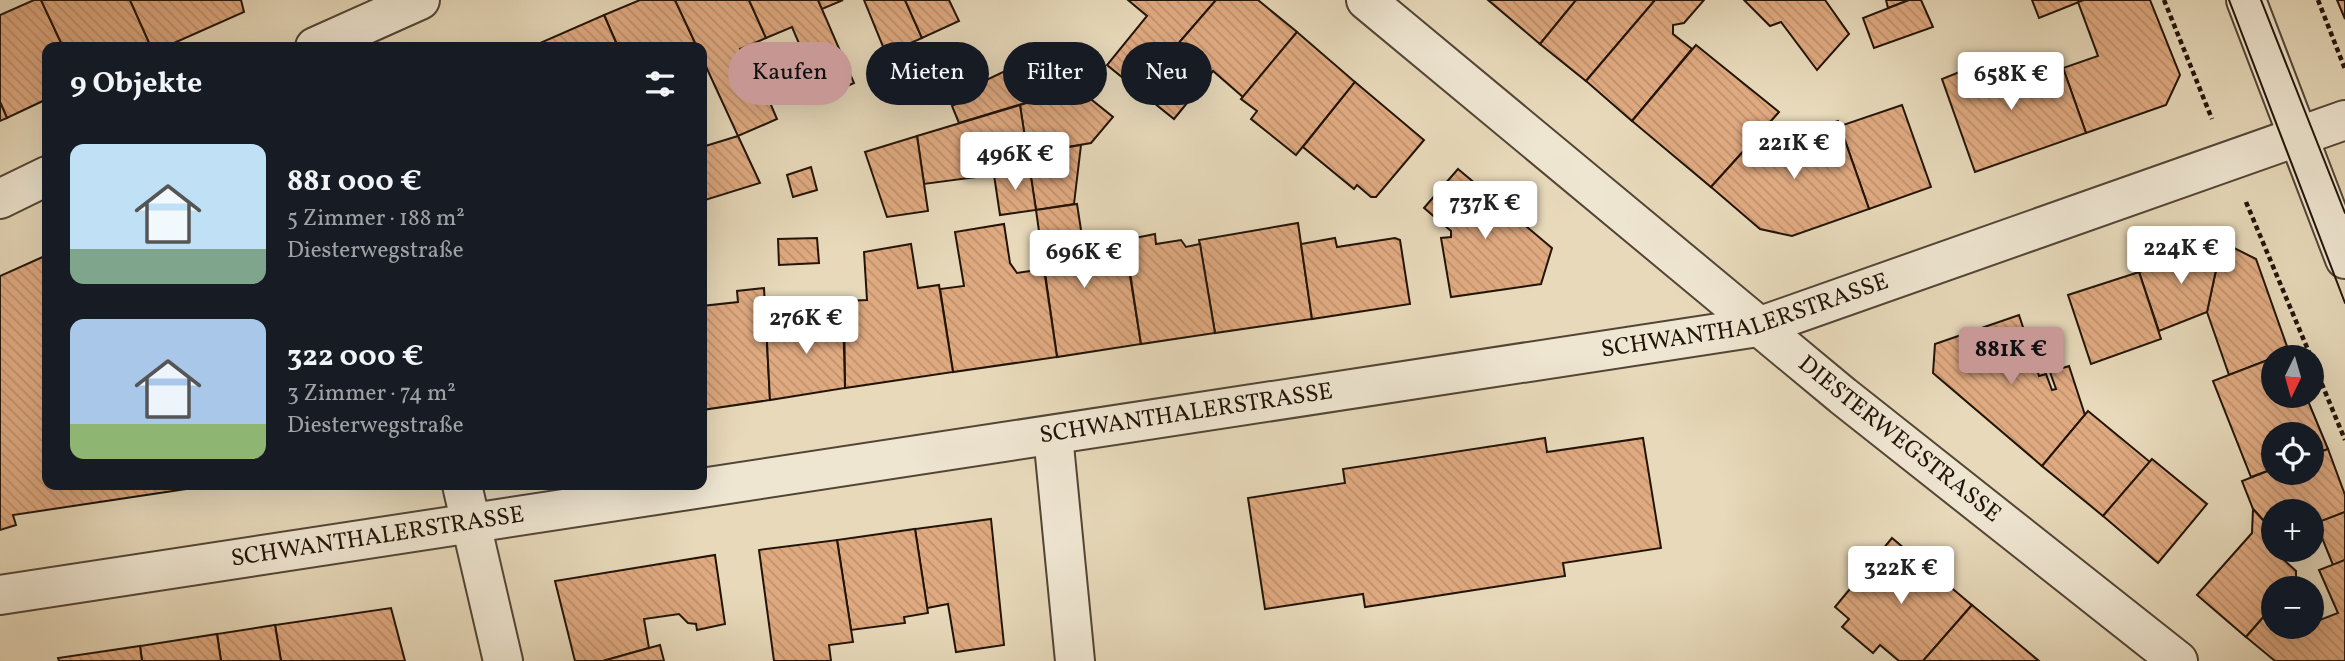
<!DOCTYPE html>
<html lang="de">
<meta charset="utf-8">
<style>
body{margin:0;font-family:Vollkorn,serif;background:#20242c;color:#f1f3f6;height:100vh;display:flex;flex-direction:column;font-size:26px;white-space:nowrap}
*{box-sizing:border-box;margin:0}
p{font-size:23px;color:#9ea1a6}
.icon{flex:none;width:38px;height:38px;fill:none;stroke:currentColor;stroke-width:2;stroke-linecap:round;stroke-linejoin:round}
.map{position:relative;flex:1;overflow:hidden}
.sheet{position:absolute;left:42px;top:42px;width:665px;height:448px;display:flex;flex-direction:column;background:#171b24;border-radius:14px;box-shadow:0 7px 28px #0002}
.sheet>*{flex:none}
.top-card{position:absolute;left:728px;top:42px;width:665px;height:63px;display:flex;gap:14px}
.needle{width:46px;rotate:185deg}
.controls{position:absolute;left:2261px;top:345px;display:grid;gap:14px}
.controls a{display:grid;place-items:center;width:63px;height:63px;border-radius:50%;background:#171b24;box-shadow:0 7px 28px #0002;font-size:35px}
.price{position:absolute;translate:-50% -60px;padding:0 16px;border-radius:7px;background:#fff;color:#222;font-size:23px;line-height:46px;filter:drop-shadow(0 2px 4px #0008)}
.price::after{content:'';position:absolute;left:50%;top:42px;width:21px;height:16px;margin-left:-10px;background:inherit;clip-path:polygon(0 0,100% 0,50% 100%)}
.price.active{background:#c59692;color:#111}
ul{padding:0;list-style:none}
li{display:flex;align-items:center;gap:21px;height:175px;padding:0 28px}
li span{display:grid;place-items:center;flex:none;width:196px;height:140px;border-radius:14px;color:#555}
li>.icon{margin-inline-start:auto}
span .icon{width:84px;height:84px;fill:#fffc;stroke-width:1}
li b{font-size:30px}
h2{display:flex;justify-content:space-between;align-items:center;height:84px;padding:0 28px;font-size:30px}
.chip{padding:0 24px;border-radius:32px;background:#171b24;box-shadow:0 7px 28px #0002;font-size:24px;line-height:63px}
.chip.active{background:#c59692;color:#111}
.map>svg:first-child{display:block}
.building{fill:url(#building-back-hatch);stroke:#221409;stroke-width:2}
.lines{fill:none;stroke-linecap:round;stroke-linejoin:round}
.minor-casing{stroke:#534535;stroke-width:42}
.tertiary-casing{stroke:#534535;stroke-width:42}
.path{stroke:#221409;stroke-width:4.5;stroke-dasharray:5 3.5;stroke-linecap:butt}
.minor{stroke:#efe6d2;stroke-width:38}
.tertiary{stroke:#efe6d2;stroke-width:38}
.tram{stroke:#221409;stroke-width:2}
.labels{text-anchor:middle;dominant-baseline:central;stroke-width:6;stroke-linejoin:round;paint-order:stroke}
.street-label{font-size:24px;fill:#221409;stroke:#efe6d2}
</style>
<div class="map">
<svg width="2345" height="661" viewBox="0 0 2345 661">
<defs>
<pattern id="building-back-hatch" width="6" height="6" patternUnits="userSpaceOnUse" patternTransform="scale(1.75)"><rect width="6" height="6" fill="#e0aa81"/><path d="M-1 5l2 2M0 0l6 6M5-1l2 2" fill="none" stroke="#c0916e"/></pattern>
</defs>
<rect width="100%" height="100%" fill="#e7d9ba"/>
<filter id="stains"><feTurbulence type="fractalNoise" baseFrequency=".00286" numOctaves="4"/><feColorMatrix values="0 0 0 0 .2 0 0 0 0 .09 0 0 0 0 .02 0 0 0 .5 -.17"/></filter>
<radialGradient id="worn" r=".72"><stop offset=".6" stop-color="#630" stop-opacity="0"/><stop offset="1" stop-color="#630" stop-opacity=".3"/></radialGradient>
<!-- building -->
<g class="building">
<path d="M34,0H41L63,47H47V99L7,118L0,102V15Z"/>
<path d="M41,0H130L151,47H63Z"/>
<path d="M130,0H241L244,12L165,47H151Z"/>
<path d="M640,0H675L697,47H618L604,15Z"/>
<path d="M675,0H749L766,38L740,49L752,79L759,77L777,119L738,136L702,58V47H697Z"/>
<path d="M749,0H818L854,83L817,100L799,57L804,55L792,27L766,38Z"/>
<path d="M818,0H843L822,9Z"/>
<path d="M864,0H905L922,38L886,54Z"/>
<path d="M905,0H949L959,21L922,38Z"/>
<path d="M1128,0H1216L1138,90L1107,65L1147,16Z"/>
<path d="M1216,0H1258L1297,32L1243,97L1213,71L1174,119L1138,90Z"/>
<path d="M1488,0H1576L1540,44Z"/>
<path d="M1576,0H1655L1586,81L1540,44Z"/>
<path d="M1655,0H1704L1684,23L1673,25V34L1692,49L1632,121L1586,81Z"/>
<path d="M1744,0H1825L1849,34L1817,70L1781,22L1770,26Z"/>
<path d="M1886,0H1909L1888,8Z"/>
<path d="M1909,0H1921L1933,27L1874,48L1863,18Z"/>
<path d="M2032,0H2084L2039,18Z"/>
<path d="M2084,0H2150L2180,75L2166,105L2086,133L2063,68L2098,56L2078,2Z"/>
<path d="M2337,0H2345V19Z"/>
<path d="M604,15L618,47H541L540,43Z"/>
<path d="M1297,32L1355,82L1296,155L1251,119L1257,111L1241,99Z"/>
<path d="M1696,45L1779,112L1711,187L1632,121Z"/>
<path d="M2004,54L2009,67L2003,69L2011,91L2030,78L2028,71L2053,62L2056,70L2063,68L2086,133L1975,172L1942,79Z"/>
<path d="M1020,64L1035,100L959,123L952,106L982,90L980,83Z"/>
<path d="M1355,82L1424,140L1376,197H1371L1357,185L1354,189L1303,147Z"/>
<path d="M1077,88L1113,117L1091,143L1027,154L1020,105Z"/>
<path d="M0,102L7,118L0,121Z"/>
<path d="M1020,105L1030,170L924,184L917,136Z"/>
<path d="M1902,105L1931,187L1869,209L1840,126Z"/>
<path d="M1838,121L1869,209L1792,236L1760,229L1711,187L1768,124L1795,148L1804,133Z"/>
<path d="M738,136L760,183L702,201V147Z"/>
<path d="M917,136L928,211L887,217L865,152Z"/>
<path d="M1081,145L1074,204L1036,210L1027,154Z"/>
<path d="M811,167L817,190L793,197L787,175Z"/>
<path d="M1458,169L1552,248L1541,284L1451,297L1441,238L1451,237V231L1424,208Z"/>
<path d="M1030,170L1036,210L1000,215L994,175Z"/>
<path d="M1077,204L1087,269L1128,263L1141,344L1057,357L1036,210Z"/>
<path d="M1298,223L1312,319L1215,333L1199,240Z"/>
<path d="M1004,224L1010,263L1017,273L1044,269L1057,357L953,372L940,289L964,286L955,232Z"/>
<path d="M1155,234L1156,244L1181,240L1186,247L1200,244L1215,333L1141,344L1125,240Z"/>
<path d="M817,238L819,263L779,265L778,239Z"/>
<path d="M1335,238L1337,247L1395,238L1400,240L1410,304L1312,319L1301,244Z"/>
<path d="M2222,242L2256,259L2289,352L2229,375L2207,312Z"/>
<path d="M2222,242L2207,312L2159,331L2139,272Z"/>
<path d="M911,244L918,288L939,285L953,372L845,388L844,301L867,300L864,252Z"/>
<path d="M47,255V485H213L13,515L16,525L0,530V276Z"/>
<path d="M2139,272L2161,339L2091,364L2068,295Z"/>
<path d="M764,288L770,400L702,410V306L738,302L737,291Z"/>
<path d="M843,312L845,388L770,400L766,323Z"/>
<path d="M2019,315L2039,376L2046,374L2052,390L2056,389L2050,372L2069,366L2085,415L2042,466L1933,373L1935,344Z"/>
<path d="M2273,358V396H2306L2328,449L2312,455V434H2273V469L2251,477L2213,381Z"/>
<path d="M2088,411L2150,462L2103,516L2042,466Z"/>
<path d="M1545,438L1547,452L1643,438L1661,548L1563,563L1565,576L1365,607L1363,594L1265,609L1248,498L1345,483L1343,469Z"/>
<path d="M2328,449L2345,495V512L2312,525V511H2273V531L2253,509L2242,481L2273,469V472H2312V455Z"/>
<path d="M2152,459L2207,504L2158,563L2103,516Z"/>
<path d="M2253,509L2273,531V550L2296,571V579L2288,588H2273V606L2246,637L2197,595L2252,533Z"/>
<path d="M2345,512V560L2333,565L2316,523Z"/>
<path d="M991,519L1004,645L956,652L948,604L927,608L915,529Z"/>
<path d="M915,529L928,613L904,617L905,623L851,630L837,540Z"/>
<path d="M1892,538L1972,605L1923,661H1899L1880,645L1873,653L1842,627L1849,619L1835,607Z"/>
<path d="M837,540L853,642L829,645L831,661H774L759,550Z"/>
<path d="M715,555L725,624L697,630L696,624L688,623L679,614L644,619L649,648L603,661H575L555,581Z"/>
<path d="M2345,560V661H2275L2246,637L2273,606V626H2312V623L2338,613L2319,570Z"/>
<path d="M1972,605L2039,661H1923Z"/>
<path d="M391,608L405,661H281L275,625Z"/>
<path d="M275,625L281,661H221L217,634Z"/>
<path d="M217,634L221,661H142L140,646Z"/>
<path d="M660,645L664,661H603L649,648Z"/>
<path d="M140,646L142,661H59L58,658Z"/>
</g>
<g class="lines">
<!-- minor casing -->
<g class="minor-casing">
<g id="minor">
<path id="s1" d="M1366,0L1843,396L2178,661"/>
<path d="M315,47L420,0"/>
<path d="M0,199L47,176"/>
<path d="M1053,435L1075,661"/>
<path d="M462,485L503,661"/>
<path id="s2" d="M0,595L1758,327L2345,120"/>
</g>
</g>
<!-- tertiary casing -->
<g class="tertiary-casing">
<path id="tertiary" d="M2246,0L2345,259"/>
</g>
<!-- path -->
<g class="path">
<path d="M2164,0L2212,119"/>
<path d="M2318,0L2345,69"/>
<path d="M2246,202L2311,357"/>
<path d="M2312,360L2345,440"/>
</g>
<!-- minor -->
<use href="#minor" class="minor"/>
<!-- tertiary -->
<use href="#tertiary" class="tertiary"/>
<!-- tram -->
<g class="tram">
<path d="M2229,0L2345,303"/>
<path d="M2261,0L2345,213"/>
</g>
</g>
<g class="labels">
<!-- street labels -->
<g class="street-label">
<text stroke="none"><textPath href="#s2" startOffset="1768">SCHWANTHALERSTRASSE</textPath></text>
<text stroke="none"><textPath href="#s2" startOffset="1200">SCHWANTHALERSTRASSE</textPath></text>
<text stroke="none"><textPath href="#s1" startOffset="691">DIESTERWEGSTRASSE</textPath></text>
<text stroke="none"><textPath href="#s2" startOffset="382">SCHWANTHALERSTRASSE</textPath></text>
</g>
</g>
<rect width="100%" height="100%" filter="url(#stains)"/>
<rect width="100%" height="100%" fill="url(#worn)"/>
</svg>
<div class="controls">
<a><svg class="needle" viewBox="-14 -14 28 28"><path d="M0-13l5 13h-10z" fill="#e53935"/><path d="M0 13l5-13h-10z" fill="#9ea1a6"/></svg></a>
<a><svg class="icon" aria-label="locate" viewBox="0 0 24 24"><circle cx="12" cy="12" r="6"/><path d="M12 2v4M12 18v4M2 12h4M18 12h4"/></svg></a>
<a>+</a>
<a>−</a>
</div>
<b class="price" style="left:2011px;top:112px">658K €</b>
<b class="price" style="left:1794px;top:181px">221K €</b>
<b class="price" style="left:1015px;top:192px">496K €</b>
<b class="price" style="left:1485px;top:241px">737K €</b>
<b class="price" style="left:2181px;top:286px">224K €</b>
<b class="price" style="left:1084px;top:290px">696K €</b>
<b class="price" style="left:806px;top:356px">276K €</b>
<b class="price active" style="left:2011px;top:387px">881K €</b>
<b class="price" style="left:1901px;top:606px">322K €</b>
<div class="top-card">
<a class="chip active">Kaufen</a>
<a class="chip">Mieten</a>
<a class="chip">Filter</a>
<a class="chip">Neu</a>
</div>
<section class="sheet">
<h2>9 Objekte<svg class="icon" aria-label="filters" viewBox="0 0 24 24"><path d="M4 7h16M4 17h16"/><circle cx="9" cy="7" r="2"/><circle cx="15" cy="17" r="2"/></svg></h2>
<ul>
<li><span style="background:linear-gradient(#bfe0f5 75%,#7fa58c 0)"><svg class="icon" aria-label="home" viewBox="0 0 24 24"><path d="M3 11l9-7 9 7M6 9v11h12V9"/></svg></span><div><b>881 000 €</b><p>5 Zimmer · 188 m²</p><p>Diesterwegstraße</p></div></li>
<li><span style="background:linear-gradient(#a9c7e8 75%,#8fb573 0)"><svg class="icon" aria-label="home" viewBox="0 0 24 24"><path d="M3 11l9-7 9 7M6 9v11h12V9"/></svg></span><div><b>322 000 €</b><p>3 Zimmer · 74 m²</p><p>Diesterwegstraße</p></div></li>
</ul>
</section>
</div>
